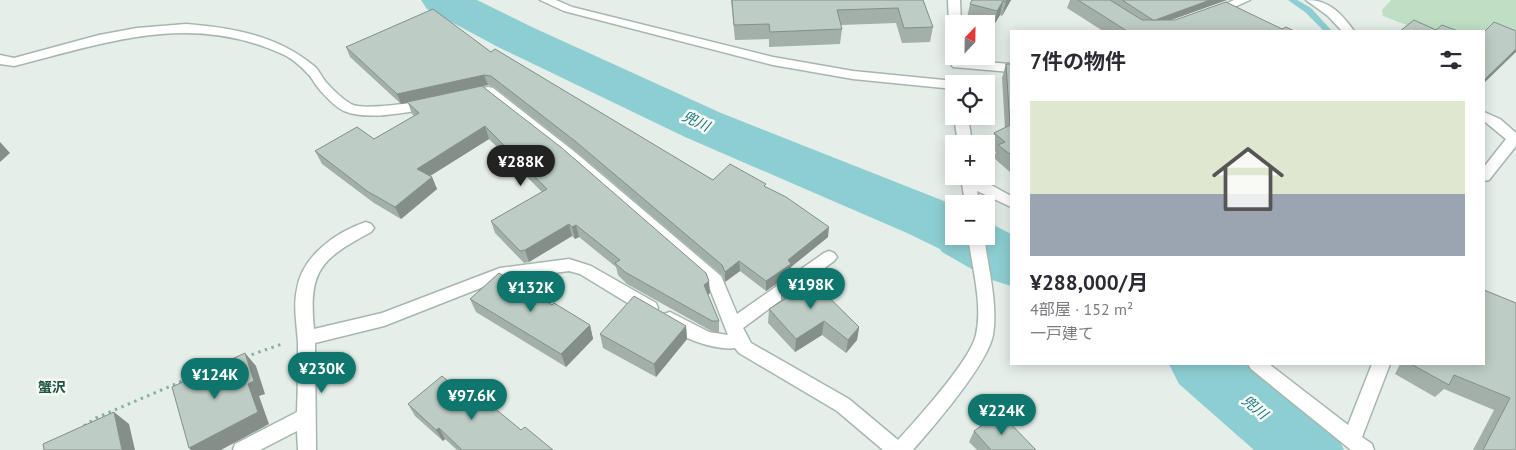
<!DOCTYPE html>
<html lang="ja">
<meta charset="utf-8">
<style>
body{margin:0;font-family:"PT Sans","Noto Sans JP",sans-serif;background:#f2f2f3;color:#2b2b33;height:100vh;display:flex;flex-direction:column;font-size:19px;white-space:nowrap}
*{box-sizing:border-box;margin:0}
p{font-size:16px;color:#7c7c81}
.icon{flex:none;width:28px;height:28px;fill:none;stroke:currentColor;stroke-width:2;stroke-linecap:round;stroke-linejoin:round}
.map{position:relative;flex:1;overflow:hidden}
.details{position:absolute;left:1010px;top:30px;width:475px;height:335px;display:flex;flex-direction:column;background:#fff;border-radius:0px;box-shadow:0 2px 12px #0003}
.details>*{flex:none}
.needle{width:32px;rotate:22deg}
.buttons{position:absolute;left:945px;top:15px;display:grid;gap:10px}
.buttons a{display:grid;place-items:center;width:50px;height:50px;border-radius:0px;background:#fff;box-shadow:0 2px 12px #0003;font-size:25px}
.price{position:absolute;translate:-50% -42px;padding:0 11px;border-radius:18px;background:#0f766e;color:#fff;font-size:16px;line-height:32px;filter:drop-shadow(0 1px 2px #0008)}
.price::after{content:'';position:absolute;left:50%;top:30px;width:15px;height:11px;margin-left:-8px;background:inherit;clip-path:polygon(0 0,100% 0,50% 100%)}
.price.on{background:#222;color:#fff}
ul{padding:0;list-style:none}
li{display:grid;align-content:center;gap:10px;height:265px;padding:0 20px}
li+li{border-top:1px solid #e1e1e2}
li span{display:grid;place-items:center;height:155px;border-radius:0px;color:#555}
li>.icon{margin-inline-start:auto}
span .icon{width:90px;height:90px;fill:#fffc;stroke-width:1}
li b{font-size:21px}
h2{display:flex;justify-content:space-between;align-items:center;height:60px;padding:0 20px;font-size:21px}
.map>svg:first-child{display:block}
.green{fill:#bedfc4}
.lines{fill:none;stroke-linecap:round;stroke-linejoin:round}
.stream{fill:#8dced2;fill-rule:evenodd}
.river{fill:#8dced2;fill-rule:evenodd}
.minor-casing{stroke:#a7b6b0;stroke-width:3}
.path{stroke:#85b19f;stroke-width:3;stroke-dasharray:2.5 4.5;stroke-linecap:butt}
.minor{fill:#fff;fill-rule:evenodd}
.wall{fill:#a3afa9}
.shaded-wall{fill:#848f89}
.building{fill:#bdccc4;stroke:#848f89}
.labels{text-anchor:middle;dominant-baseline:central;stroke-width:5;stroke-linejoin:round;paint-order:stroke}
.water-label{font-size:14px;font-style:italic;fill:#1d757c;stroke:#f5faf7}
.neighbourhood-label{font-size:14px;font-weight:bold;fill:#1f5241;stroke:#f5faf7}
</style>
<div class="map">
<svg width="1516" height="450" viewBox="0 0 1516 450">
<rect width="100%" height="100%" fill="#e5eee9"/>
<!-- green -->
<path class="green" d="M1391,0H1516V47L1484,34V31H1423L1383,16L1382,10Z"/>
<g class="lines">
<!-- stream -->
<path class="stream" d="M1288,0H1297L1311,8L1332,31H1324L1305,12Z"/>
<!-- river -->
<g class="river">
<path d="M421,0H477L534,28L721,113L954,205V236H986V221L1011,234V286L989,279L942,252L940,249L907,233L685,137L500,48L427,9Z"/>
<path d="M1169,364H1253L1333,426L1344,450H1254L1179,384Z"/>
</g>
<!-- minor casing -->
<g class="minor-casing">
<g id="minor">
<path d="M540,0H556L572,7L773,57L853,71L954,81L960,84H954V89L853,79L773,65L564,11Z"/>
<path d="M948,0H960L961,24H954V27L949,24Z"/>
<path d="M1234,0H1250L1219,14H1211L1209,12Z"/>
<path d="M1306,0C1329,0 1341,13 1354,31H1342L1328,16Z"/>
<path d="M186,24C233,28 277,35 314,66C319,70 321,76 325,81C331,88 342,99 351,104C362,111 415,102 430,101L437,105L430,109C404,112 369,121 344,111C335,107 322,93 316,85C313,81 311,76 307,73C301,66 289,56 280,53C188,12 105,43 14,66L0,64V55L14,58L99,35L137,28Z"/>
<path d="M957,60L1011,64V72L953,67L951,64Z"/>
<path d="M488,87L493,88L576,153L721,276L737,314L824,253L829,251L834,253L837,257L834,261L743,328L751,343L849,399L898,440C917,419 970,361 976,335C983,304 972,267 968,236H984C988,268 998,303 993,335C987,365 934,426 913,450H883L837,411L739,353L735,348C717,351 670,336 662,319L664,314L670,312L709,332L728,335L708,284L566,159L486,96L470,100L464,96L465,93Z"/>
<path d="M1484,112L1500,119L1516,133V146L1489,180L1484,181V167L1506,139L1484,121Z"/>
<path d="M954,116H968L972,144H958Z"/>
<path d="M961,176H975L1011,196V207L977,191L979,204H965Z"/>
<path d="M366,222L371,224L374,228L371,232C321,259 308,270 314,329L382,313L500,268L569,259L591,266L656,303L658,308L656,313L650,315L644,313L580,274L569,271L501,280L384,326L315,343L316,450H298L297,431L260,450H233L235,444L297,412C298,389 298,366 298,343C297,325 293,307 297,289C302,256 336,232 366,222Z"/>
<path d="M1248,364H1269L1348,425L1372,364H1390L1362,437L1372,444L1374,450H1351L1251,369Z"/>
</g>
</g>
<!-- path -->
<g class="path">
<path d="M245,357L282,344"/>
<path d="M84,426L96,418L213,368"/>
</g>
<!-- minor -->
<use href="#minor" class="minor"/>
</g>
<!-- wall -->
<g class="wall">
<path d="M731,0H923L933,27L930,42L902,43L896,23L841,25L842,29L840,44L769,47V39L735,40Z"/>
<path d="M1011,0L1002,16L1000,15L994,25L967,18L970,4Z"/>
<path d="M1070,0H1227L1171,20L1282,29L1294,31H1103L1067,8Z"/>
<path d="M346,47L491,52L713,180L766,187L828,237L791,267V274L766,291L740,271L725,282L722,275L577,152L494,87L488,85L482,86L710,293L708,295L719,321V333L713,332L627,284L618,275L616,267L579,237L575,239L572,236L529,262L524,263L495,233L491,221L542,192L489,139L430,176L432,177L437,189L401,219L374,203L322,164L315,151L374,139L414,116L412,114L408,103L401,104L350,57Z"/>
<path d="M1006,64H1011V173L994,158L996,152L990,147L994,133L1005,128L1002,78Z"/>
<path d="M781,289L859,327L857,340L846,353L822,335L795,352L768,323L769,309L781,302Z"/>
<path d="M470,299L552,305L590,325L593,339L566,367L476,312Z"/>
<path d="M1516,303V450H1473L1494,410L1444,389L1435,397L1395,374L1400,364H1484Z"/>
<path d="M686,326L687,339L656,377L603,348L600,334Z"/>
<path d="M408,404L480,407L521,430L553,450H457L445,439L443,441L415,416Z"/>
<path d="M974,431L1036,450H977L969,442Z"/>
</g>
<!-- shaded-wall -->
<g class="shaded-wall">
<path d="M1007,0H1011L1002,16L1006,2Z"/>
<path d="M1210,0H1227L1154,26L1152,29L1158,19Z"/>
<path d="M1003,1L1000,15L994,25L997,11Z"/>
<path d="M1516,49V52L1484,83V80Z"/>
<path d="M484,75L488,85L401,104L397,94Z"/>
<path d="M485,126L489,139L422,181L417,169Z"/>
<path d="M0,142L10,153L0,162Z"/>
<path d="M432,177L437,189L401,219L395,207Z"/>
<path d="M569,224L572,236L529,262L525,250Z"/>
<path d="M576,225L579,237L575,239L572,227Z"/>
<path d="M829,227L828,237L791,267V274L766,291V281L788,260Z"/>
<path d="M739,261L740,271L725,282V272Z"/>
<path d="M709,281L710,293L705,297L704,285Z"/>
<path d="M824,321L822,335L795,352L796,339Z"/>
<path d="M590,325L593,339L566,367L561,354Z"/>
<path d="M686,326L687,339L656,377L654,364Z"/>
<path d="M859,327L857,340L846,353L848,340Z"/>
<path d="M245,353L256,366L265,394L259,396L269,424L221,450H191L189,448L248,384Z"/>
<path d="M114,412L129,424L135,450H122Z"/>
<path d="M439,428L445,439L443,441L436,430Z"/>
</g>
<!-- building -->
<g class="building">
<path d="M732,0H923L933,27L904,28L898,8L837,10L842,29L770,32L769,24L734,25Z"/>
<path d="M972,0H1007L1006,2L1003,1L997,11L970,4Z"/>
<path d="M1078,0H1110L1142,20H1175L1226,2L1282,29L1286,27L1294,31H1127Z"/>
<path d="M1122,0H1210L1158,19L1156,20H1153Z"/>
<path d="M433,9L491,52L495,49L713,180L730,164L766,184L764,186L786,197L829,227L788,260L791,264L766,281L739,261L725,272L722,265L575,141L491,76L484,75L397,94L346,47Z"/>
<path d="M1414,20L1436,30L1442,25L1458,31H1400Z"/>
<path d="M1494,22L1516,31V49L1484,80V32Z"/>
<path d="M1006,64H1011V155L998,145L1005,142L994,133L1010,125Z"/>
<path d="M482,86L562,148L706,273L709,281L704,285L719,321H712L625,272L615,263L620,260L576,225L572,227L569,224L525,250L520,251L491,221L547,189L485,126L417,169L432,177L395,207L367,191L315,151L357,127L374,139L419,113L407,102Z"/>
<path d="M499,273L552,305L554,303L590,325L561,354L470,299Z"/>
<path d="M804,273L859,327L848,340L824,321L796,339L769,309L790,296L781,289Z"/>
<path d="M1484,290L1516,303V450H1483L1510,398L1454,375L1449,385L1411,364H1484Z"/>
<path d="M634,296L686,326L654,364L600,334Z"/>
<path d="M245,353L254,381L248,384L258,412L189,448L172,387Z"/>
<path d="M442,376L480,407L487,402L521,430L525,427L553,450H462L439,428L436,430L408,404Z"/>
<path d="M114,412L122,450H44L43,444Z"/>
<path d="M1000,413L1036,450H991L974,431Z"/>
</g>
<g class="labels">
<!-- water labels -->
<g class="water-label">
<text transform="translate(696 121) rotate(25)">兜川</text>
<text transform="translate(1255 407) rotate(39)">兜川</text>
</g>
<!-- neighbourhood labels -->
<g class="neighbourhood-label">
<text x="52" y="387">蟹沢</text>
</g>
</g>
</svg>
<div class="buttons">
<a><svg class="needle" viewBox="-14 -14 28 28"><path d="M0-13l5 13h-10z" fill="#e53935"/><path d="M0 13l5-13h-10z" fill="#7c7c81"/></svg></a>
<a><svg class="icon" aria-label="locate" viewBox="0 0 24 24"><circle cx="12" cy="12" r="6"/><path d="M12 2v4M12 18v4M2 12h4M18 12h4"/></svg></a>
<a>+</a>
<a>−</a>
</div>
<b class="price on" style="left:521px;top:187px">¥288K</b>
<b class="price" style="left:811px;top:310px">¥198K</b>
<b class="price" style="left:531px;top:313px">¥132K</b>
<b class="price" style="left:322px;top:394px">¥230K</b>
<b class="price" style="left:215px;top:400px">¥124K</b>
<b class="price" style="left:472px;top:421px">¥97.6K</b>
<b class="price" style="left:1002px;top:436px">¥224K</b>
<section class="details">
<h2>7件の物件<svg class="icon" aria-label="filters" viewBox="0 0 24 24"><path d="M4 7h16M4 17h16"/><circle cx="9" cy="7" r="2"/><circle cx="15" cy="17" r="2"/></svg></h2>
<ul>
<li><span style="background:linear-gradient(#dfe7d0 60%,#9aa5b1 0)"><svg class="icon" aria-label="home" viewBox="0 0 24 24"><path d="M3 11l9-7 9 7M6 9v11h12V9"/></svg></span><div><b>¥288,000/月</b><p>4部屋 · 152 m²</p><p>一戸建て</p></div></li>
</ul>
</section>
</div>
